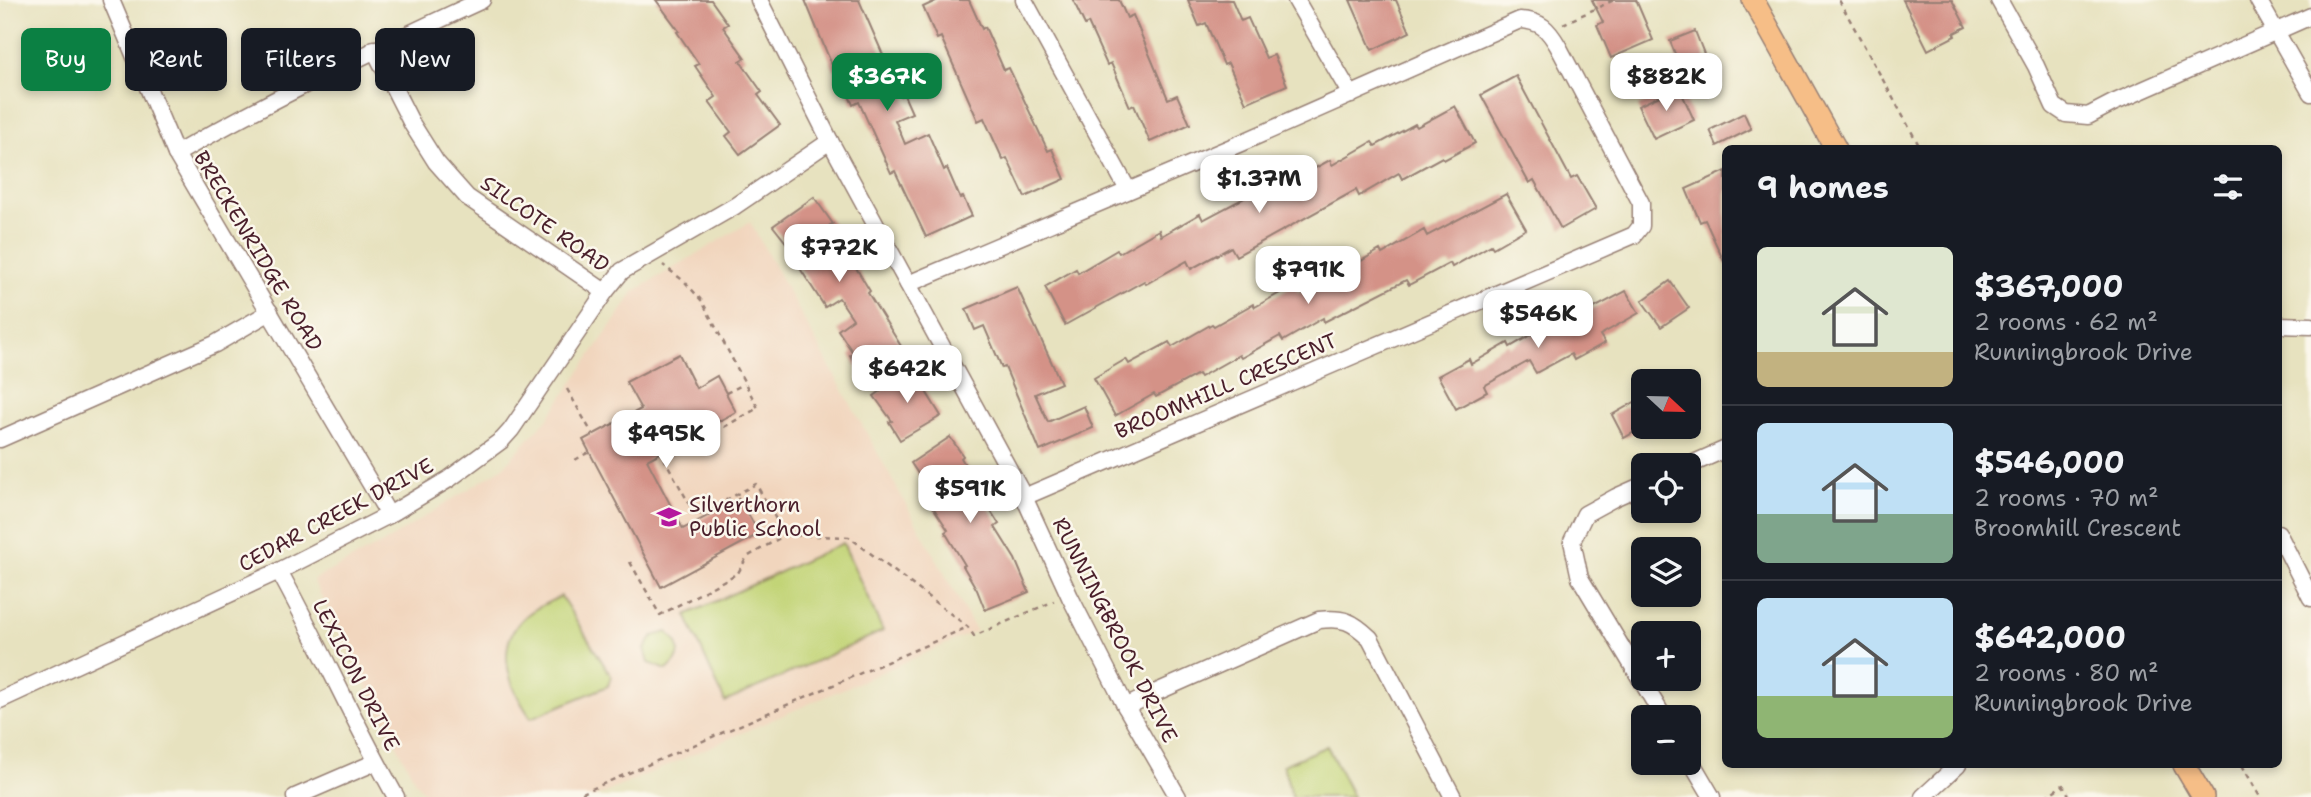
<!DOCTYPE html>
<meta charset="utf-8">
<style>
body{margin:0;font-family:"Shantell Sans",sans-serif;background:#242831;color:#f1f3f6;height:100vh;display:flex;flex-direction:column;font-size:26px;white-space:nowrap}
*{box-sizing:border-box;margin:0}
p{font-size:23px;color:#9ea1a6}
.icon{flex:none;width:38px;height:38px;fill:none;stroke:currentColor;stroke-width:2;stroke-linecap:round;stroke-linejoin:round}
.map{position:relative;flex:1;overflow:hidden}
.panel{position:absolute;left:1722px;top:145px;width:560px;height:623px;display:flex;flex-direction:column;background:#171b24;border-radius:10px;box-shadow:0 4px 10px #0003}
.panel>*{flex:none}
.top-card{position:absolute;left:21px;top:28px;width:665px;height:63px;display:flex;gap:14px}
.needle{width:46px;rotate:112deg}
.fabs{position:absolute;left:1631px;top:369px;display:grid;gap:14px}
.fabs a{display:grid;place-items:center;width:70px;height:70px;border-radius:10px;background:#171b24;box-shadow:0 4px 10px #0003;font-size:35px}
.price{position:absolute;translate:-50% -60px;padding:0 16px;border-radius:14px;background:#fff;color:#222;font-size:23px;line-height:46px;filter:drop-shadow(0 2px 4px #0008)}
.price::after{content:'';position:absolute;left:50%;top:42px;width:21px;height:16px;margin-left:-10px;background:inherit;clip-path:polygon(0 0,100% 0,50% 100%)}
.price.current{background:#0b8043;color:#fff}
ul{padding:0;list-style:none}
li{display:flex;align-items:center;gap:21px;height:175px;padding:0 35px}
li+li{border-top:2px solid #363941}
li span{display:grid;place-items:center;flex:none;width:196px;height:140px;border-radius:10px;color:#555}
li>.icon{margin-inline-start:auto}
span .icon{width:84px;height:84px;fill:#fffc;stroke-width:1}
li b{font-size:30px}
h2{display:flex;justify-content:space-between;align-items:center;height:84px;padding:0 35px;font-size:30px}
.chip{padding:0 24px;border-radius:10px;background:#171b24;box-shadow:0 4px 10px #0003;font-size:24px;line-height:63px}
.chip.current{background:#0b8043;color:#fff}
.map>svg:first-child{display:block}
.built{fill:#f1d5bd}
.green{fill:#c2d477;stroke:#867a51;stroke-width:2}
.building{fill:#d49287}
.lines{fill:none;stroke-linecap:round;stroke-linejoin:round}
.minor-casing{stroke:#988075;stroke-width:19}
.major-casing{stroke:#988075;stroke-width:24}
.path{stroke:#988075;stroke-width:2.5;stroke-dasharray:5 5;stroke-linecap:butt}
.minor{stroke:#fff;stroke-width:16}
.major{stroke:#f6be87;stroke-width:21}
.labels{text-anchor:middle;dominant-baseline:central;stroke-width:5;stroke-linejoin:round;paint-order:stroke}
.street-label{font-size:21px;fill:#4a1f2b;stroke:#fbf7ec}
.poi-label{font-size:21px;fill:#4a1f2b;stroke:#fbf7ec;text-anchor:start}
</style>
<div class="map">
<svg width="2311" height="797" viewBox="0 0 2311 797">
<rect width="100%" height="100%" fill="#fbf7ec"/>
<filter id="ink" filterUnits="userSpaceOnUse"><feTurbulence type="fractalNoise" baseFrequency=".0143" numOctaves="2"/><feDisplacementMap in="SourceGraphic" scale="14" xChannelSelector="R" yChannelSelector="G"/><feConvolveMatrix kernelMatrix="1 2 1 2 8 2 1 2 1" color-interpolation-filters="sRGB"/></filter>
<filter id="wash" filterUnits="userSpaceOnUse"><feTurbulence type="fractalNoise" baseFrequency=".00686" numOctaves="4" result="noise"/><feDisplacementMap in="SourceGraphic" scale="28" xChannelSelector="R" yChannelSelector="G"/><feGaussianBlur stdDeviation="1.57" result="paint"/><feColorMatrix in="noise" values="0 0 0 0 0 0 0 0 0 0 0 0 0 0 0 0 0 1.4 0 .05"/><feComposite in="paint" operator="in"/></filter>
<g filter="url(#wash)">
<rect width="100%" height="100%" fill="#e7e2bf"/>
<!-- built -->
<path class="built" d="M750,222L976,631L595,797H428L416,783L313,580L385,542L502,468L548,418L635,291Z"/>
<!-- green -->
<g class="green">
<path d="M843,543L883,631L725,702L686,615Z"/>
<path d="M561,596L611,676L608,686L531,718C509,687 492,644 527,615C536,607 550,602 561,596Z"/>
<path d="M667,632C683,645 683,657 667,670L649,663L645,649L653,636Z"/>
<path d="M1327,746L1353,797H1292L1283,765Z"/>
</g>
<g id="blocks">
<!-- building -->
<g class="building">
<path d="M656,0H711L728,24L723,27L745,58L740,61L762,92L758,95L780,125L740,154L726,136L731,132L709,102L716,97L695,66L699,64L677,32L679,31Z"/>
<path d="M805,0H859L901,96L904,95L912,113L895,120L905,144L928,133L944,170L947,168L960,198L963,197L972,216L926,237L895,171L891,173L859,102L853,105L837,68L834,70Z"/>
<path d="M938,0H969L982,29L985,27L1004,70L1009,68L1048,151L1052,149L1065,179L1025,197L1007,158L1003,160L984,118L978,121L941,37L937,39L923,7Z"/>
<path d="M1073,0H1119L1127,18L1133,15L1168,99L1177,95L1190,124L1150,142L1134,105L1130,107L1111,63L1107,65L1088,23L1085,25Z"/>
<path d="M1188,0H1232L1241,21L1248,18L1266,58L1274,55L1287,85L1246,103L1228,63L1224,65L1206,23L1199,26Z"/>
<path d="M1350,0H1396L1410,32L1372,50Z"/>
<path d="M1592,0H1636L1653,40L1611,58L1597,25L1603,22Z"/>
<path d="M1903,0H1952L1966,27L1954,33L1955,36L1928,50Z"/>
<path d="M1695,31L1708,64L1683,74L1670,41Z"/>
<path d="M1516,76L1571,179L1577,176L1596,209L1561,229L1534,180L1529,183L1481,95Z"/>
<path d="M1679,87L1694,120L1654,139L1638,106Z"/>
<path d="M1455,106L1475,143L1444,160L1442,157L1402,179L1399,173L1359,196L1356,190L1236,256L1231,247L1191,269L1187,261L1146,284L1144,281L1065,325L1045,287L1076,269L1078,273L1117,250L1119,253L1159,230L1161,236L1200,214L1203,220L1286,176L1290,182L1330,160L1332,165L1372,142L1375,146L1415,124L1417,127Z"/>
<path d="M1744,113L1751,129L1717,146L1710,130Z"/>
<path d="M1726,171V266L1705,220L1700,222L1686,189Z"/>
<path d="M1506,194L1526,229L1493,248L1491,245L1452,267L1450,263L1409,285L1406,280L1324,322L1323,318L1283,341L1280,336L1241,358L1239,355L1200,377L1198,374L1156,397L1154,394L1115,416L1094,378L1126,359L1129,364L1169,342L1172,347L1212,324L1214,326L1253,304L1255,307L1294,285L1298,292L1340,268L1342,272L1380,250L1382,254L1424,230L1427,236Z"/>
<path d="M814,197L833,224L830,225L870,291L868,293L904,351L862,375L850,355L853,353L838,330L853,319L839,298L825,307L792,256L795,254L773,226Z"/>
<path d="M1670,281L1689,308L1661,327L1642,301Z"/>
<path d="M1017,287L1061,383L1035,394L1048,422L1084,406L1093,428L1040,451L1005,367L1002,368L984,326L975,330L966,309Z"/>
<path d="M1626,291L1639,313L1600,335L1605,343L1574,360L1571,354L1536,373L1529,361L1484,386L1487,392L1456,409L1438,376L1469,359L1471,364L1508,343L1510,347L1546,326L1549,332Z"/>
<path d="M679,354L696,388L717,376L736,412L647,460L683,529L730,504L732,510L743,504L759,534L661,587L583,440L641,409L626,382Z"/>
<path d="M912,369L941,416L900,440L889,422L892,421L874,396Z"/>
<path d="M1638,400L1643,409V427L1624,438L1612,415Z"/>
<path d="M950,437L963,456L961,458L981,491L979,493L999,524L995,527L1015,559L1029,592L985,610L977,590L963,566L965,565L945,532L948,530L927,498L932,495L911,463Z"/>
</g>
</g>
</g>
<g filter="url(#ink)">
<use href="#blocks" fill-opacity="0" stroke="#988075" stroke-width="2"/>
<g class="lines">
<!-- minor casing -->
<g class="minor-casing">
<g id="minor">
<path d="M111,0L176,154L389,515"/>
<path d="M759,0L830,141L1024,497L1070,597L1126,707L1178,797"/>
<path d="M1024,0L1128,190"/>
<path d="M1296,0L1351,95"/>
<path d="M1999,0L2036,66L2054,106L2066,114L2088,116L2113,103L2311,16"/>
<path d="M2258,0L2311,93"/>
<path d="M374,49L412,124L436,162L467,197L605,292"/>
<path d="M176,154C275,97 378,48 482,0"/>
<path d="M908,284L1241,143L1520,20C1541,21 1548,29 1558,46L1641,203V226L1634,235L1024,497"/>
<path d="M2278,325L2311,326"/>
<path d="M0,439L215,344L270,312"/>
<path d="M1687,466L1726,449"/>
<path d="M1643,485L1616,497L1585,514L1572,541L1580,578L1664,718"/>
<path d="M2278,533L2311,598"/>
<path d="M279,571C320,645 354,723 396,797"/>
<path d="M0,700L279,571L389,515L449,479L502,440L511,430L605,292L622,271L735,206L830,141"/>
<path d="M1126,707L1150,695L1319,620C1343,617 1352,621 1370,638L1453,797"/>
<path d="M1689,758L1712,797"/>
<path d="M295,797L376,762"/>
<path d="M1923,797L1958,765"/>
</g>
</g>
<!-- major casing -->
<g class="major-casing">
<g id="major">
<path d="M1753,0L1836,149"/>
<path d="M2184,765L2203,797"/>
</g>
</g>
<!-- path -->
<g class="path">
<path d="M1839,0L1921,149"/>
<path d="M1563,24L1614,0"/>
<path d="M567,389L593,435"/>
<path d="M726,393L744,384"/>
<path d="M575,460L589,452"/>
<path d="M731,507L740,502L736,494"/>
<path d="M785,535L849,537L968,627L974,636L1054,601"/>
<path d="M630,562L660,615L738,573L747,557L785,535L756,484L696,516L665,460L758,408L702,301L685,282L663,265"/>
<path d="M2242,765L2260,797"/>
<path d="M573,797L968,627"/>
<path d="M2045,797L2063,785L2070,797"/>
</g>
<!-- minor -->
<use href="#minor" class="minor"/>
<!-- major -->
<use href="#major" class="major"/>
</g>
</g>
<!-- icons -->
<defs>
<g id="school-bare" transform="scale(1.89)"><path d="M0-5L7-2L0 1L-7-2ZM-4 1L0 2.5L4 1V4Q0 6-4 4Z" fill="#b5179e" stroke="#fbf7ec" stroke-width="2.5" paint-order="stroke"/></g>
</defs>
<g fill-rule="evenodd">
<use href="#school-bare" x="669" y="517"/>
</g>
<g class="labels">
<!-- street labels -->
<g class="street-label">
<text transform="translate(545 224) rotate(35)">SILCOTE ROAD</text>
<text transform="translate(258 251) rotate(59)">BRECKENRIDGE ROAD</text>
<text transform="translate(1226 386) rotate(-23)">BROOMHILL CRESCENT</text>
<text transform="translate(336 515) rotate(-28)">CEDAR CREEK DRIVE</text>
<text transform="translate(1115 630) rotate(63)">RUNNINGBROOK DRIVE</text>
<text transform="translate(356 675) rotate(63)">LEXICON DRIVE</text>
</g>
<!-- poi labels -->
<g class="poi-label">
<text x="689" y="505">Silverthorn<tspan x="689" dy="24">Public School</tspan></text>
</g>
</g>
</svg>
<div class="fabs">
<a><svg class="needle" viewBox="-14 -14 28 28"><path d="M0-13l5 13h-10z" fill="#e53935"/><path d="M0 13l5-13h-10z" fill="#9ea1a6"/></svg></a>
<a><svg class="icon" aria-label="locate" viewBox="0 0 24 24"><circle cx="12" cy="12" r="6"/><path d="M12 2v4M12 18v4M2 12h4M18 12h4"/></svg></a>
<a><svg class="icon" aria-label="layers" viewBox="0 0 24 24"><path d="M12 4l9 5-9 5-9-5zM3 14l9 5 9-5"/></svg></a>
<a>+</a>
<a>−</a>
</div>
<b class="price current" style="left:887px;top:113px">$367K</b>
<b class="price" style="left:1666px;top:113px">$882K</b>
<b class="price" style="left:1259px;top:215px">$1.37M</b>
<b class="price" style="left:839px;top:284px">$772K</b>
<b class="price" style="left:1308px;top:306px">$791K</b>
<b class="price" style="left:1538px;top:350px">$546K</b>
<b class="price" style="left:907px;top:405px">$642K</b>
<b class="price" style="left:666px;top:470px">$495K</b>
<b class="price" style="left:970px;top:525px">$591K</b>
<div class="top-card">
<a class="chip current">Buy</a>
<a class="chip">Rent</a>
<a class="chip">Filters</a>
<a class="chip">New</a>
</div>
<section class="panel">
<h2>9 homes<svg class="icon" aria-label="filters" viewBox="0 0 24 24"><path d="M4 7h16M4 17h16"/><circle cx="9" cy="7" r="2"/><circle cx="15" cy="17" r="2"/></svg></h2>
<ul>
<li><span style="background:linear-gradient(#dfe7d0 75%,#c2b280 0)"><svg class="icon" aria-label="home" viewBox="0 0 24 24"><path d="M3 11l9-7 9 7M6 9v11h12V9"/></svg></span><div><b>$367,000</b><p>2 rooms · 62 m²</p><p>Runningbrook Drive</p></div></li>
<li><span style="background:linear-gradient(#bfe0f5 65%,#7fa58c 0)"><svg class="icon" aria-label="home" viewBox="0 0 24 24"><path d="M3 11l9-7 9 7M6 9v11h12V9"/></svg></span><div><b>$546,000</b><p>2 rooms · 70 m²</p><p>Broomhill Crescent</p></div></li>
<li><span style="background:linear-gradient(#bfe0f5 70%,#8fb573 0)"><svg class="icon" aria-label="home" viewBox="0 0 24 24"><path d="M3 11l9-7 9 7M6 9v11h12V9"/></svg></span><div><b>$642,000</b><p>2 rooms · 80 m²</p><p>Runningbrook Drive</p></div></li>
</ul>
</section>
</div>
